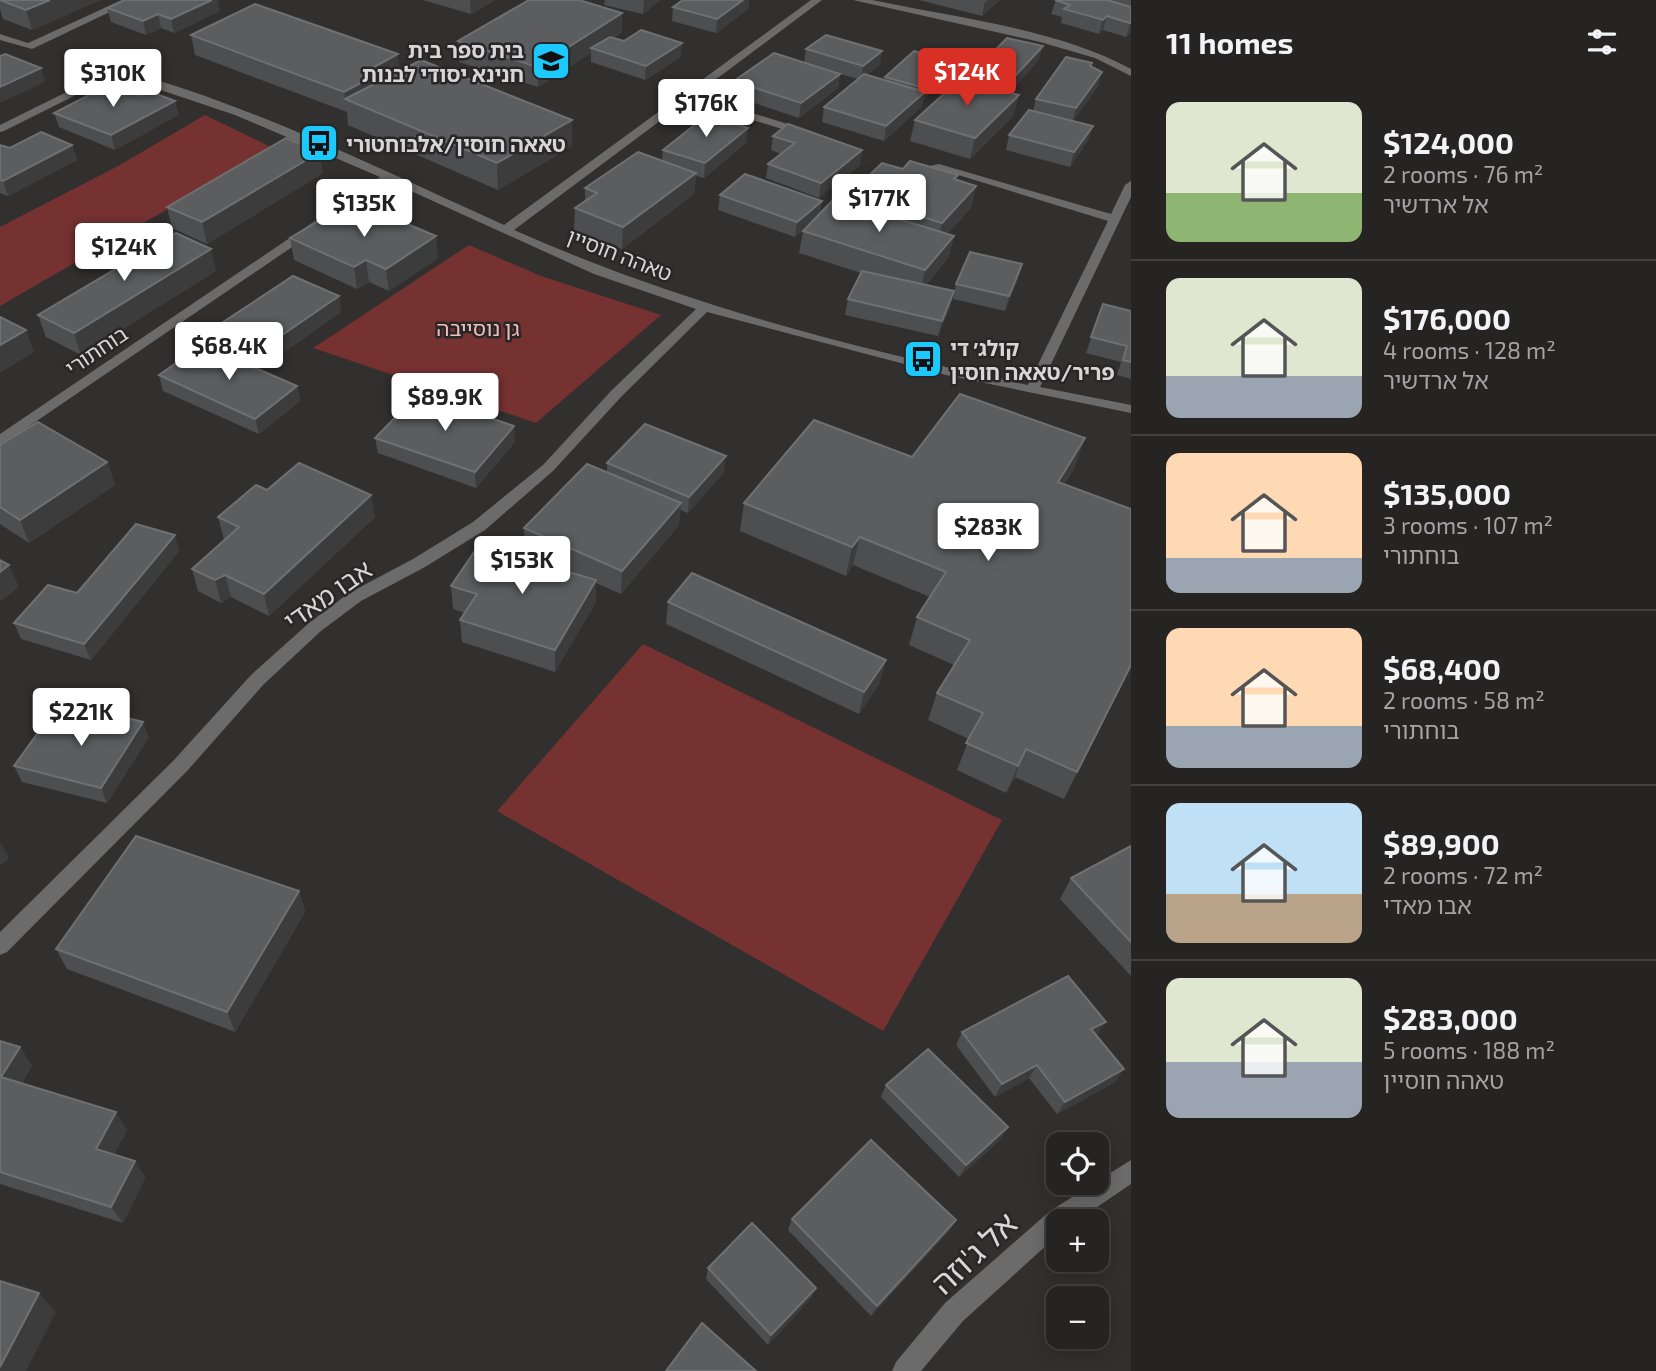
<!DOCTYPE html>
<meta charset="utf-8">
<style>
body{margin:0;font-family:"Exo 2","Noto Sans Hebrew",sans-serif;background:#2e2c2b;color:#f1f3f6;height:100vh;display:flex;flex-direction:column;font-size:26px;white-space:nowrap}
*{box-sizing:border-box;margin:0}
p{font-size:23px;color:#a4a4a6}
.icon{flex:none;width:38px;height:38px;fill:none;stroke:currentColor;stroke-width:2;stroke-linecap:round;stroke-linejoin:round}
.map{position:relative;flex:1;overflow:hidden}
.details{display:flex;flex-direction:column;background:#262423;width:525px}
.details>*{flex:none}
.controls{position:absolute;left:1046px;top:1132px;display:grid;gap:14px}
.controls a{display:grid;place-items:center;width:63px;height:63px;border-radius:14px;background:#262423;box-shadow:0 4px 18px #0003,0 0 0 2px #424141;font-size:35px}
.price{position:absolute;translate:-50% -60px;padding:0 16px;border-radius:7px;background:#fff;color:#222;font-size:23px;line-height:46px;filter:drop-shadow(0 2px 4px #0008)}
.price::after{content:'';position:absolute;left:50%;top:42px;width:21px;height:16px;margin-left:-10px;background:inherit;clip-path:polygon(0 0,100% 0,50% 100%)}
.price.selected{background:#d93025;color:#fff}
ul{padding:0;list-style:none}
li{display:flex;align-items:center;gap:21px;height:175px;padding:0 35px}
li+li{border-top:2px solid #424141}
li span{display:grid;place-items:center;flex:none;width:196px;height:140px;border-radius:14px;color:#555}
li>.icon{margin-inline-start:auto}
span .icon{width:84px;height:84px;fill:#fffc;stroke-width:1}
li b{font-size:30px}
h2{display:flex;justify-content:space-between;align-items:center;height:84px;padding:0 35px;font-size:30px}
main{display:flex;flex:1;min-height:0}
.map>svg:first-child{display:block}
.green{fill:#763131}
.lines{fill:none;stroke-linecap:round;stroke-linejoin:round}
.minor{fill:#6c6b6b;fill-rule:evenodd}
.wall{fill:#4c4e50}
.shaded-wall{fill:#3c3c3d}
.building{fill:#5c5d5e;stroke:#6f7071;stroke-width:2}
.labels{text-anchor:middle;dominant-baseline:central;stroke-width:5;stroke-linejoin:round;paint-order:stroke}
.far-poi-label{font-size:21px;font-weight:bold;fill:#d8d6d6;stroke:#282626;text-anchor:start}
.far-street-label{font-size:21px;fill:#d8d6d6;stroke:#282626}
.far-park-label{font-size:21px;fill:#f2bebb;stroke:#282626}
.street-label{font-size:26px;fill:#d8d6d6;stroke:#282626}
.near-street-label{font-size:32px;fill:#d8d6d6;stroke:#282626}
</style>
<main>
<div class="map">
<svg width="1131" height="1371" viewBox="0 0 1131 1371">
<rect width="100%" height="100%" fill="#32302f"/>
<!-- green -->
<g class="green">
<path d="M205,115L273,148L0,306V227L118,166Z"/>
<path d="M469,245L541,276L661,315L536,423L313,348Z"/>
<path d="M643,644L1002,820L883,1031L497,811Z"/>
</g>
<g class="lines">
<!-- minor -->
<g class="minor">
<path d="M122,0H135L32,49L0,40V34L28,43Z"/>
<path d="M811,0H822L695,95L813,132V136H805L688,100L514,230C678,303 852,348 1028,385L1108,221L929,166L939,164L1111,214L1125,185L1131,181V197L1040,387L1131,405V413L946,375L707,312L621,397L553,471L485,530L425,567L361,601L321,631L263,685L188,770L7,952L0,955V932L174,760L251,675L309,623L349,593L413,559L473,522L543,465L611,391L696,309L594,274L389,181L0,446V434L380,177L235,115L116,75L4,131L0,132V125L115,68C251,104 377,168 504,225Z"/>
<path d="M853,0H872C956,18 1055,28 1131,69V76L1095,58L1040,42Z"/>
<path d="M1131,1160V1184L1075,1222H1059V1234L963,1321L921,1371H892L896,1362L945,1303L1050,1211Z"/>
</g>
</g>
<!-- wall -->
<g class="wall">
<path d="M0,0H100L32,30L3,19L0,9Z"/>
<path d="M423,0H495L471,14Z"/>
<path d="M529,0H583L582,1L622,13V32L614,38L681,57L645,80L591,62V53L538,87L459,62L458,41Z"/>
<path d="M605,0H660L643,14L604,5Z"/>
<path d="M683,0H749L748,9L716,33L672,21L673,7Z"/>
<path d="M919,0H1000L982,16Z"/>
<path d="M1056,0H1131V32L1126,37L1103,30L1099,34L1061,23L1062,17L1051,14Z"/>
<path d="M107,8L220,11L174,33L161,28L146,35L111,22Z"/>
<path d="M191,35L400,71L572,146L498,190L348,125L347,112L195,55Z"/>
<path d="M806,49L880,65L867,75L885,80V77L952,60L949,74L923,100L922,106L884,141L822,122L824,107L858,79L840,74L838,88L799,118L733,96L734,81L804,63Z"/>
<path d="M1039,60L1009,93L1019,95L1013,116L970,159L910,141L915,120L967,80V79Z"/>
<path d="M1091,67L1102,72L1098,86L1073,121L1093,126L1088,140L1070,167L1006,150L1009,135L1033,111L1036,99Z"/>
<path d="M141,96L175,101L178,115L115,150L59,127L54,113Z"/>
<path d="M773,136L860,165L819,198L766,178L768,164L781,154L771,150Z"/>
<path d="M747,142L704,178L696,176L694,194L622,249L574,230L575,208L585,201V188L662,160L663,150Z"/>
<path d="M0,145L10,148L72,145L77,160L8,196L0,193Z"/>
<path d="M903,169L956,180L976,186L971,208L947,234L954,236L948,258L926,285L950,307L938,336L845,315L848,299L861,273L799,253L803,231L807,227L795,237L718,210L720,195L820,213L848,204L850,194Z"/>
<path d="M323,173L207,244L172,228L167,207Z"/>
<path d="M290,238L438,258L389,291L369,282L357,289L294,260Z"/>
<path d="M216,271L81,355L46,337L38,315Z"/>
<path d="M1018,279L1005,311L953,299L956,284Z"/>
<path d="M339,296L341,312L270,362L223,340L220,324Z"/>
<path d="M1103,304L1131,311V379L1117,375L1121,362L1086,353Z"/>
<path d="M159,375L297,386L300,401L259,434L163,391Z"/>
<path d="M375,438L515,442L476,488L378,453Z"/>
<path d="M0,445L107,462L115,485L29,543L0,524Z"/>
<path d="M912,457L1075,467L1064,484L1131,509V667L1064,799L1015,777L1006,793L957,770L969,739L928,720L937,693L954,665L909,645L917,617L930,597L853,565L846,576L740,531L744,503Z"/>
<path d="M607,463L724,472L688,513L680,510L679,525L621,594L596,583V602L555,672L462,642L460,620L465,613L453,609L451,586L575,573L525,551L524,528L607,472Z"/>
<path d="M267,490L375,517L269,616L231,597L221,603L198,591L192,569L224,540L218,517Z"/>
<path d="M179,551L91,660L21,639L14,623Z"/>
<path d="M668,602L880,683L859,714L666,624Z"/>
<path d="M80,727L149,737L107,803L22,782L14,766Z"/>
<path d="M1131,846V976L1060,899L1071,878Z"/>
<path d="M299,891L305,912L235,1032L67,969L56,949Z"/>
<path d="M1106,1022L1096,1035L1115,1082L1057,1114L1029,1078L995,1097L956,1045L962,1032Z"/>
<path d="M0,1041L32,1065L22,1083L127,1130L114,1154L135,1161L145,1178L123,1223L0,1184Z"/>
<path d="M886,1085L1001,1139L959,1177L881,1097Z"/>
<path d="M792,1219L956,1220L949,1231L871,1316L788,1230Z"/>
<path d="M708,1268L816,1288L811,1298L768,1345L706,1279Z"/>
</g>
<!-- shaded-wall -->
<g class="shaded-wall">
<path d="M50,0H100L32,30L26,10Z"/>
<path d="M212,0H218L220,11L174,33L171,19Z"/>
<path d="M471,0H495L471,14L470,1Z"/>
<path d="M644,0H660L643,14Z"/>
<path d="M743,0H749L748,9L716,33L717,19Z"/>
<path d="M988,0H1000L982,16L985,2Z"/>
<path d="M622,13V32L595,50L591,48V53L538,87L537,67Z"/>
<path d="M158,14L161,28L146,35L143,21Z"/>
<path d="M1107,16L1103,30L1099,34L1103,20Z"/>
<path d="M1131,22V32L1126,37L1130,23Z"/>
<path d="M682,43L681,57L645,80L646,66Z"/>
<path d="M1043,46L1039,60L1000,103L1004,88Z"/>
<path d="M882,51L880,65L861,80L863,66Z"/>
<path d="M398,54L400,75L345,99L344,92L363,73Z"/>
<path d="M952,60L949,74L923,100L922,106L884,141L886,126L923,94L924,88Z"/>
<path d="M41,68L45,82L0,103V87Z"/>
<path d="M1102,72L1098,86L1072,123L1076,108Z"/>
<path d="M840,74L838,88L799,118L801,103Z"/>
<path d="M1019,95L1013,116L970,159L975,138Z"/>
<path d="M175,101L178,115L115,150L111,135Z"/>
<path d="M572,120V146L498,190L497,163Z"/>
<path d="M1093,126L1088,140L1070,167L1074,152Z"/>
<path d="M748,128L747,142L704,178L705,163Z"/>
<path d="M72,145L77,160L8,196L3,181Z"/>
<path d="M862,150L860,165L819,198L821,183Z"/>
<path d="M320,152L323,173L207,244L202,222Z"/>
<path d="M696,173L694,194L622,249L623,227Z"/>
<path d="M976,186L971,208L937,245L942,223Z"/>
<path d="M822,201L820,216L795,237L797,222Z"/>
<path d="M436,236L438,258L389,291L386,269Z"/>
<path d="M954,236L948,258L920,292L925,270Z"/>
<path d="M211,249L216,271L81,355L74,333Z"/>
<path d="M366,260L369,282L357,289L354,267Z"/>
<path d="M1022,264L1018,279L1005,311L1009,296Z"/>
<path d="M954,291L950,307L938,336L942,321Z"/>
<path d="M339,296L341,312L270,362L266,346Z"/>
<path d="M26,330L34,352L0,373V345Z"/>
<path d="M297,386L300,401L259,434L255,419Z"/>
<path d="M514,426L515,442L476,488L475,472Z"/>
<path d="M1085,438L1075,467L1048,510L1058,482Z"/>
<path d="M726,456L724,472L688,513L689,497Z"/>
<path d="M107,462L115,485L29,543L20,520Z"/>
<path d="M371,495L375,517L269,616L264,594Z"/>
<path d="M681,503L679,525L621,594L622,571Z"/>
<path d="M175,535L179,551L91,660L84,644Z"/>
<path d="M860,537L853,565L846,576L852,547Z"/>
<path d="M9,565L19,587L0,602V572Z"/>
<path d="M225,575L231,597L221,603L215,580Z"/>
<path d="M596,580V602L555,672V650Z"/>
<path d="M886,660L880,683L859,714L864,692Z"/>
<path d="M1131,665V667L1064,799L1077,772Z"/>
<path d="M143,722L149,737L107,803L101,788Z"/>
<path d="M1026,749L1015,777L1006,793L1018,766Z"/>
<path d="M0,841L9,858L0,866Z"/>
<path d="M299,891L305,912L235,1032L227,1012Z"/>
<path d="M1106,1022L1097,1035L1083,1043L1091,1029Z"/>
<path d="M20,1047L32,1065L15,1095L1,1077Z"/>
<path d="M1037,1065L1029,1078L995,1097L1002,1084Z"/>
<path d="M1124,1069L1115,1082L1057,1114L1065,1102Z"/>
<path d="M116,1112L127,1130L108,1166L96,1149Z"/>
<path d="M1008,1127L1001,1139L959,1177L966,1165Z"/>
<path d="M135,1161L145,1178L123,1223L111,1207Z"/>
<path d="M956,1220L949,1231L871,1316L877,1306Z"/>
<path d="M816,1288L811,1298L768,1345L771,1335Z"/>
<path d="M39,1293L56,1312L26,1371H0V1367Z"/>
</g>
<!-- building -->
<g class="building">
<path d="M0,0H50L26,10Z"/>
<path d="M125,0H212L171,19L158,14L143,21L107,8Z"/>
<path d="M529,0H579L622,13L537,67L458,41Z"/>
<path d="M683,0H743L717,19L673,7Z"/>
<path d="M1055,0H1107L1131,7V22L1130,23L1107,16L1103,20L1064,9L1070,5Z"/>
<path d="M255,4L398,54L363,73L372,77L344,92L191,35Z"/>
<path d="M641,30L682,43L646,66L591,48L610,37L624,41Z"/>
<path d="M826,35L882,51L863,66L806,49Z"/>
<path d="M1007,38L1043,46L1004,88L967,79Z"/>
<path d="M914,51L952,60L924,88L885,77Z"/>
<path d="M774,53L840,74L801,103L734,81Z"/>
<path d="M5,54L41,68L0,87V56Z"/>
<path d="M1066,57L1092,63L1090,66L1102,72L1076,108L1036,99Z"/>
<path d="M421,60L572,120L497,163L345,99Z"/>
<path d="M864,74L925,92L886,126L824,107Z"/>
<path d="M960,79L1019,95L975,138L915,120Z"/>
<path d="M110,84L141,96L149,91L175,101L111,135L54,113Z"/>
<path d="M1029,110L1093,126L1074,152L1009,135Z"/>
<path d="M707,115L748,128L705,163L663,150Z"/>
<path d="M788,124L862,150L821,183L768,164L795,143L773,136Z"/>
<path d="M41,132L72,145L3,181L0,180V145L10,148Z"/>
<path d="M286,138L320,152L202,222L167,207Z"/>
<path d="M638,152L696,173L623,227L575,208L597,193L585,188Z"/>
<path d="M910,161L958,175L954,179L976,186L942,223L850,194L882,163L903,169Z"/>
<path d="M745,174L822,201L797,222L720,195Z"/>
<path d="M834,199L954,236L925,270L803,231Z"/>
<path d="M381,213L436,236L386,269L366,260L354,267L290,238L324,218Z"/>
<path d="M176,233L211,249L74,333L38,315Z"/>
<path d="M970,252L1022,264L1009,296L956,284Z"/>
<path d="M862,271L954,291L942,321L848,299Z"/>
<path d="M293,276L339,296L266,346L220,324Z"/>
<path d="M1103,304L1131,311V362L1123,360L1127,346L1091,337Z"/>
<path d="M0,317L26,330L0,345Z"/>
<path d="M202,345L297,386L255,419L159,375Z"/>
<path d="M418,394L514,426L475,472L375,438Z"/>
<path d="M960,394L1085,438L1058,482L1131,509V665L1077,772L1026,749L1018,766L966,743L983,713L937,693L970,640L917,617L946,572L860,537L852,547L744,503L814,420L912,457Z"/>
<path d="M38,422L107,462L20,520L0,507V445Z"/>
<path d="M645,424L726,456L689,497L607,463Z"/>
<path d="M299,463L371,495L264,594L225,575L215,580L192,569L239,527L218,517L256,485L267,490Z"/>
<path d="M587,464L681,503L622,571L524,528Z"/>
<path d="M136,524L175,535L84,644L14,623L48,585L77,593Z"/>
<path d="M479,545L596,580L555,650L460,620L477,594L451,586Z"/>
<path d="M0,560L9,565L0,572Z"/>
<path d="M692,573L886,660L864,692L668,602Z"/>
<path d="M91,709L143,722L101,788L14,766L48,719L80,727Z"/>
<path d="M136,836L299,891L227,1012L56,949Z"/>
<path d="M1131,846V942L1071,878Z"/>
<path d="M1068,976L1106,1022L1091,1029L1124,1069L1065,1102L1037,1065L1002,1084L962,1032Z"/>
<path d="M0,1041L20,1047L1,1077L116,1112L96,1149L135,1161L111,1207L0,1172Z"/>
<path d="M928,1049L1008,1127L966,1165L886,1085Z"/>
<path d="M871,1140L956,1220L877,1306L792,1219Z"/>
<path d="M752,1223L816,1288L771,1335L708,1268Z"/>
<path d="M0,1281L39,1293L0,1367Z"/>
<path d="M702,1323L756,1371H666Z"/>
</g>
<!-- icons -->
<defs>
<g id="school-square" transform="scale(2.0125)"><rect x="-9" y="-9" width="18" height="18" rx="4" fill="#1bc9fc" stroke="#282626"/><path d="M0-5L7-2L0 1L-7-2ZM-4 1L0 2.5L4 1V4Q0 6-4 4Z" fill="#111"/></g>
<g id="bus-square" transform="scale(2.0125)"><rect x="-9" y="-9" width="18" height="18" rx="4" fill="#1bc9fc" stroke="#282626"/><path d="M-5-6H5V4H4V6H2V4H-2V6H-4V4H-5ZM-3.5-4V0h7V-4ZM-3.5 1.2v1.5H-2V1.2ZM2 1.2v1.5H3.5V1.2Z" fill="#111"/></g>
</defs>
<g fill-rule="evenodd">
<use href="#school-square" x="551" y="61"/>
<use href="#bus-square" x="319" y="143"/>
<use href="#bus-square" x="923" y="359"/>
</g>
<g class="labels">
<!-- far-poi labels -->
<g class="far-poi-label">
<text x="524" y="49" text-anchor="end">בית ספר בית<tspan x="524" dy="24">חנינא יסודי לבנות</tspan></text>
<text x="346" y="143">טאאה חוסין/אלבוחטורי</text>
<text x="950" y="347">קולג׳ די<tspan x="950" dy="24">פריר/טאאה חוסין</tspan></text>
</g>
<!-- far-street labels -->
<g class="far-street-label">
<text transform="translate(620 254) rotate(21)">טאהה חוסיין</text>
<text transform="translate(96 350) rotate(-34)">בוחתורי</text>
</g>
<!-- far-park labels -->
<g class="far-park-label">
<text x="478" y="327">גן נוסייבה</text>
</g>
<!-- street labels -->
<g class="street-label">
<text transform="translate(327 594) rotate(-35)">אבו מאדי</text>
</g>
<!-- near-street labels -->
<g class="near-street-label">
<text transform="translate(973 1252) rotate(-43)">אל ג'וזה</text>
</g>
</g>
</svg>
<div class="controls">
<a><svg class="icon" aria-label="locate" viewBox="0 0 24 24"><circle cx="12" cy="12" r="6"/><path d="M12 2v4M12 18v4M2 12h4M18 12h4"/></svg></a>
<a>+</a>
<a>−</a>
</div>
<b class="price selected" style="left:967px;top:108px">$124K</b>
<b class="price" style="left:113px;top:109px">$310K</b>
<b class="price" style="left:706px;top:139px">$176K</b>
<b class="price" style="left:879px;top:234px">$177K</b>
<b class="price" style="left:364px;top:239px">$135K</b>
<b class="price" style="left:124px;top:283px">$124K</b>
<b class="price" style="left:229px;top:382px">$68.4K</b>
<b class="price" style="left:445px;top:433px">$89.9K</b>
<b class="price" style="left:988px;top:563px">$283K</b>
<b class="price" style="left:522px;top:596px">$153K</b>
<b class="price" style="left:81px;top:748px">$221K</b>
</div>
<section class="details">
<h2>11 homes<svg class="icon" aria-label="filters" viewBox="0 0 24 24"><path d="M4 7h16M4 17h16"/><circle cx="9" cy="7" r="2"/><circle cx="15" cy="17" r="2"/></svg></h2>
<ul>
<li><span style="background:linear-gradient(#dfe7d0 65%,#8fb573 0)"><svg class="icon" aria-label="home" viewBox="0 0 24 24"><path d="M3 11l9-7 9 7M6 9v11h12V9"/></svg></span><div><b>$124,000</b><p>2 rooms · 76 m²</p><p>אל ארדשיר</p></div></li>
<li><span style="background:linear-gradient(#dfe7d0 70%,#9aa5b1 0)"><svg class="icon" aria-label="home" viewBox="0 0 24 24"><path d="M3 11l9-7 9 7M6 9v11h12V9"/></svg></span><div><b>$176,000</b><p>4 rooms · 128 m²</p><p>אל ארדשיר</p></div></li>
<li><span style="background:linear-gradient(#ffd9b3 75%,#9aa5b1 0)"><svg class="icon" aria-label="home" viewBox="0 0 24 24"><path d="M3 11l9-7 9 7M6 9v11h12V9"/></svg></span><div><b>$135,000</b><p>3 rooms · 107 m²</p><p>בוחתורי</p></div></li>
<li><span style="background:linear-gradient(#ffd9b3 70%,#9aa5b1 0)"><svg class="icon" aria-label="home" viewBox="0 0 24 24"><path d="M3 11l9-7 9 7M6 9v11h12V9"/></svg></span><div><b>$68,400</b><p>2 rooms · 58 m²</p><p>בוחתורי</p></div></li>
<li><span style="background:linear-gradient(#bfe0f5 65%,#b9a48a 0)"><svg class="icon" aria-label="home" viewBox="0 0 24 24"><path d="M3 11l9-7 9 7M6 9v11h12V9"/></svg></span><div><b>$89,900</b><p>2 rooms · 72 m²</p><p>אבו מאדי</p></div></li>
<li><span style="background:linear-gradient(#dfe7d0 60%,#9aa5b1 0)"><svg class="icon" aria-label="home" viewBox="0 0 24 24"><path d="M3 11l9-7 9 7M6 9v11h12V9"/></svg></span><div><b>$283,000</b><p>5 rooms · 188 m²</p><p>טאהה חוסיין</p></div></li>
</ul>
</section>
</main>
